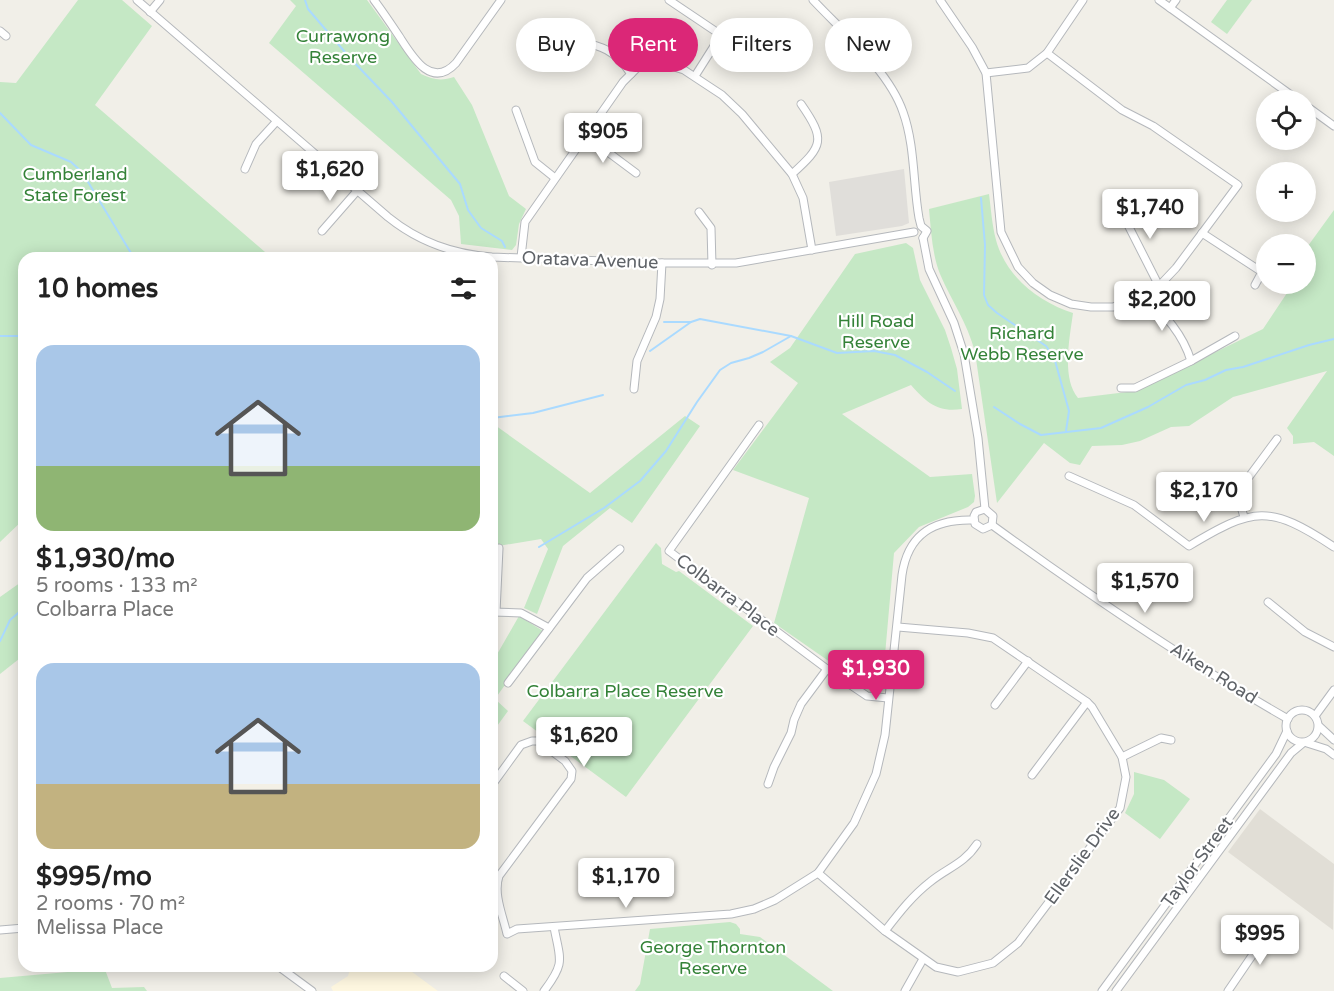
<!DOCTYPE html>
<meta charset="utf-8">
<style>
body{margin:0;font-family:"Varela Round",sans-serif;background:#f2f2f2;color:#222;height:100vh;display:flex;flex-direction:column;font-size:22px;white-space:nowrap}
*{box-sizing:border-box;margin:0}
p{font-size:20px;color:#767676}
.icon{flex:none;width:33px;height:33px;fill:none;stroke:currentColor;stroke-width:2;stroke-linecap:round;stroke-linejoin:round}
.map{position:relative;flex:1;overflow:hidden}
.side{position:absolute;left:18px;top:252px;width:480px;height:720px;display:flex;flex-direction:column;background:#fff;border-radius:18px;box-shadow:0 3px 15px #0003}
.side>*{flex:none}
.guide{position:absolute;left:516px;top:18px;width:570px;height:54px;display:flex;gap:12px}
.tools{position:absolute;left:1256px;top:90px;display:grid;gap:12px}
.tools a{display:grid;place-items:center;width:60px;height:60px;border-radius:50%;background:#fff;box-shadow:0 3px 15px #0003;font-size:30px}
.price{position:absolute;translate:-50% -51px;padding:0 14px;border-radius:6px;background:#fff;color:#222;font-size:20px;line-height:39px;filter:drop-shadow(0 2px 3px #0008)}
.price::after{content:'';position:absolute;left:50%;top:36px;width:18px;height:14px;margin-left:-9px;background:inherit;clip-path:polygon(0 0,100% 0,50% 100%)}
.price.on{background:#db2777;color:#fff}
ul{padding:0;list-style:none}
li{display:grid;align-content:center;gap:12px;height:318px;padding:0 18px}
li span{display:grid;place-items:center;height:186px;border-radius:18px;color:#555}
li>.icon{margin-inline-start:auto}
span .icon{width:108px;height:108px;fill:#fffc;stroke-width:1}
li b{font-size:26px}
h2{display:flex;justify-content:space-between;align-items:center;height:72px;padding:0 18px;font-size:26px}
.chip{padding:0 21px;border-radius:27px;background:#fff;box-shadow:0 3px 15px #0003;font-size:21px;line-height:54px}
.chip.on{background:#db2777;color:#fff}
.map>svg:first-child{display:block}
.commercial{fill:#fef7e0}
.industrial{fill:#e0deda}
.education{fill:#e1ded6}
.green{fill:#c5e8c5}
.lines{fill:none;stroke-linecap:round;stroke-linejoin:round}
.stream{stroke:#aadaff;stroke-width:2}
.minor-casing{stroke:#b5b8bc;stroke-width:9}
.minor{stroke:#fff;stroke-width:7}
.labels{text-anchor:middle;dominant-baseline:central;stroke-width:4.5;stroke-linejoin:round;paint-order:stroke}
.park-label{font-size:18px;fill:#348238;stroke:#fff}
.street-label{font-size:18px;fill:#5f6368;stroke:#fff}
</style>
<div class="map">
<svg width="1334" height="991" viewBox="0 0 1334 991">
<rect width="100%" height="100%" fill="#f1efe8"/>
<!-- commercial -->
<path class="commercial" d="M351,966H404L438,991H333L331,987L348,976Z"/>
<!-- industrial -->
<path class="industrial" d="M904,169L909,223L902,226L836,236L829,182Z"/>
<!-- education -->
<path class="education" d="M1260,809L1334,864L1333,930L1228,852Z"/>
<!-- green -->
<g class="green">
<path d="M78,0H122L152,26L95,105L272,258H24V519L0,542V82L16,83Z"/>
<path d="M290,0H367L421,74C433,80 442,81 454,77L472,105L509,196L526,209L519,224L516,245L512,250L461,244L459,216L451,200L269,43L296,6Z"/>
<path d="M1227,0H1252L1227,34L1211,22Z"/>
<path d="M989,194C991,209 992,225 996,240C1006,277 1039,302 1073,313C1070,336 1061,378 1078,398L1135,391L1263,329L1293,284H1305V250L1334,210V456L1314,442L1293,444V436L1287,428L1327,371L1233,397L1189,426L1171,427L1140,441L1122,445L1092,446L1080,465L1070,463L1044,443L997,503L975,352C967,322 952,302 940,274C932,254 931,230 929,209Z"/>
<path d="M906,243L913,248L920,280L945,330L951,348L957,369L962,409C938,413 926,402 911,385L842,414L930,477L972,474L975,496L974,502L968,507L919,527L894,553L882,689L866,687L774,623L809,498L733,470L798,383L770,362L790,348L855,254Z"/>
<path d="M685,416L700,426L632,523L610,508L563,546L537,614L524,608L548,549L541,539L492,547V423L590,493Z"/>
<path d="M656,543L661,548L662,564L676,572L679,571L753,626L626,797L523,721Z"/>
<path d="M24,580V655L0,674V597Z"/>
<path d="M519,616L543,631L495,699L508,711L492,733V663Z"/>
<path d="M1134,772L1164,780L1190,799L1160,839L1125,813L1134,794Z"/>
<path d="M730,922L736,924L740,929V934L760,937L833,991H635L640,984L650,929Z"/>
<path d="M104,967L112,988L144,987L147,991H0V978L90,970Z"/>
</g>
<g class="lines">
<!-- stream -->
<g class="stream">
<path d="M305,0L308,9L350,58L392,102L460,184L468,210L481,228L502,241L505,247"/>
<path d="M0,113L31,145L71,162L82,172L134,258"/>
<path d="M981,198L985,245L984,295L988,305L997,313L1046,346L1054,357L1069,411L1066,431"/>
<path d="M664,322H691"/>
<path d="M0,336H24"/>
<path d="M650,351L691,322L700,319L791,336L837,353L874,351L895,355L927,372L955,391"/>
<path d="M994,407L1020,424L1041,435L1101,428L1148,407L1186,385L1205,380L1226,370L1243,367L1309,345L1334,339"/>
<path d="M492,418L533,413L603,395"/>
<path d="M539,547L604,508L640,481L666,451L697,402L720,370L731,363L749,358L763,352L791,336"/>
<path d="M0,641L10,620L24,608"/>
</g>
<!-- minor casing -->
<g class="minor-casing">
<g id="minor">
<path d="M137,0L388,217C419,242 452,254 492,257L662,263H736L914,232"/>
<path d="M374,0C383,12 391,24 399,36C412,56 431,90 456,63L501,0"/>
<path d="M669,0L721,35L695,76"/>
<path d="M813,0C843,32 889,71 903,112C915,145 913,184 919,218L921,226L927,231L923,238"/>
<path d="M940,0L972,47L986,73L1001,232L1018,267L1033,283L1050,295L1071,304L1091,307H1113L1145,296L1159,286L1176,268L1238,185L1153,126L1122,110L1047,53"/>
<path d="M1159,0L1298,100"/>
<path d="M1170,8L1176,0"/>
<path d="M150,12L160,0"/>
<path d="M0,31L6,36"/>
<path d="M571,39C600,46 614,48 631,74"/>
<path d="M986,73L1028,68L1047,53L1083,0"/>
<path d="M1305,105L1334,126"/>
<path d="M516,110L535,162L555,178"/>
<path d="M585,135L636,173"/>
<path d="M245,169L256,144L276,122"/>
<path d="M792,174C823,146 826,140 801,104"/>
<path d="M699,212L711,228L712,265"/>
<path d="M1115,216L1128,225L1159,286"/>
<path d="M322,231L357,191"/>
<path d="M1202,233L1262,272L1255,285"/>
<path d="M923,238L929,269L954,323L964,354L978,438L985,509"/>
<path d="M521,257L525,222L623,82L639,66L661,63L684,70L722,95L742,114L792,174L803,198L812,250"/>
<path d="M1145,296C1165,315 1183,334 1191,361"/>
<path d="M1121,388H1135L1191,361L1235,336"/>
<path d="M634,389L637,361L656,317L660,299L662,263"/>
<path d="M759,425L669,551L827,669L867,696L888,698"/>
<path d="M1069,476L1134,505L1189,546C1254,507 1269,504 1334,547"/>
<path d="M985,509L976,512L974,516L975,524L983,529L992,525"/>
<path d="M985,509L993,516L992,525"/>
<path d="M1244,517L1237,493L1277,439"/>
<path d="M992,525C1087,594 1186,661 1288,719"/>
<path d="M1268,602L1305,632L1334,647"/>
<path d="M492,612L521,613L549,628"/>
<path d="M496,612L499,548"/>
<path d="M508,683L587,578L620,549"/>
<path d="M995,705L1028,661"/>
<circle cx="1302" cy="726" r="16"/>
<path d="M1315,716L1334,690"/>
<path d="M1319,726L1334,740"/>
<path d="M1307,743L1326,749L1334,755"/>
<path d="M1122,757L1161,738L1171,740"/>
<path d="M1032,775L1087,702"/>
<path d="M768,784L774,767L791,733L794,720L801,704L827,669"/>
<path d="M492,785L521,745L532,741H538L565,761L572,771L571,779L499,876C493,894 503,916 507,934L517,929L731,914L754,909L775,900L818,873L854,823L876,774L885,735L902,575C908,533 935,519 973,520"/>
<path d="M818,873L885,931L936,967L958,972L993,963L1018,943L1120,808L1126,777L1122,757L1092,707L1087,702L993,638L968,633L898,627"/>
<path d="M0,930L24,928"/>
<path d="M885,931C899,913 912,896 930,882C947,868 964,864 977,844"/>
<path d="M278,966L312,991"/>
<path d="M504,976L523,991"/>
<path d="M544,991C566,962 560,960 554,927"/>
<path d="M905,991L923,959"/>
<path d="M1102,991L1276,754L1287,731"/>
<path d="M1116,991L1291,753L1303,743"/>
<path d="M1228,991L1260,944L1264,930"/>
</g>
</g>
<!-- minor -->
<use href="#minor" class="minor"/>
</g>
<g class="labels">
<!-- park labels -->
<g class="park-label">
<text x="343" y="36">Currawong<tspan x="343" dy="21">Reserve</tspan></text>
<text x="75" y="174">Cumberland<tspan x="75" dy="21">State Forest</tspan></text>
<text x="876" y="321">Hill Road<tspan x="876" dy="21">Reserve</tspan></text>
<text x="1022" y="333">Richard<tspan x="1022" dy="21">Webb Reserve</tspan></text>
<text x="625" y="691">Colbarra Place Reserve</text>
<text x="713" y="947">George Thornton<tspan x="713" dy="21">Reserve</tspan></text>
</g>
<!-- street labels -->
<g class="street-label">
<text transform="translate(590 260) rotate(2)">Oratava Avenue</text>
<text transform="translate(728 595) rotate(37)">Colbarra Place</text>
<text transform="translate(1214 673) rotate(32)">Aiken Road</text>
<text transform="translate(1082 856) rotate(-54)">Ellerslie Drive</text>
<text transform="translate(1197 862) rotate(-54)">Taylor Street</text>
</g>
</g>
</svg>
<div class="tools">
<a><svg class="icon" aria-label="locate" viewBox="0 0 24 24"><circle cx="12" cy="12" r="6"/><path d="M12 2v4M12 18v4M2 12h4M18 12h4"/></svg></a>
<a>+</a>
<a>−</a>
</div>
<b class="price" style="left:603px;top:164px">$905</b>
<b class="price" style="left:330px;top:202px">$1,620</b>
<b class="price" style="left:1150px;top:240px">$1,740</b>
<b class="price" style="left:1162px;top:332px">$2,200</b>
<b class="price" style="left:1204px;top:523px">$2,170</b>
<b class="price" style="left:1145px;top:614px">$1,570</b>
<b class="price on" style="left:876px;top:701px">$1,930</b>
<b class="price" style="left:584px;top:768px">$1,620</b>
<b class="price" style="left:626px;top:909px">$1,170</b>
<b class="price" style="left:1260px;top:966px">$995</b>
<div class="guide">
<a class="chip">Buy</a>
<a class="chip on">Rent</a>
<a class="chip">Filters</a>
<a class="chip">New</a>
</div>
<section class="side">
<h2>10 homes<svg class="icon" aria-label="filters" viewBox="0 0 24 24"><path d="M4 7h16M4 17h16"/><circle cx="9" cy="7" r="2"/><circle cx="15" cy="17" r="2"/></svg></h2>
<ul>
<li><span style="background:linear-gradient(#a9c7e8 65%,#8fb573 0)"><svg class="icon" aria-label="home" viewBox="0 0 24 24"><path d="M3 11l9-7 9 7M6 9v11h12V9"/></svg></span><div><b>$1,930/mo</b><p>5 rooms · 133 m²</p><p>Colbarra Place</p></div></li>
<li><span style="background:linear-gradient(#a9c7e8 65%,#c2b280 0)"><svg class="icon" aria-label="home" viewBox="0 0 24 24"><path d="M3 11l9-7 9 7M6 9v11h12V9"/></svg></span><div><b>$995/mo</b><p>2 rooms · 70 m²</p><p>Melissa Place</p></div></li>
</ul>
</section>
</div>
